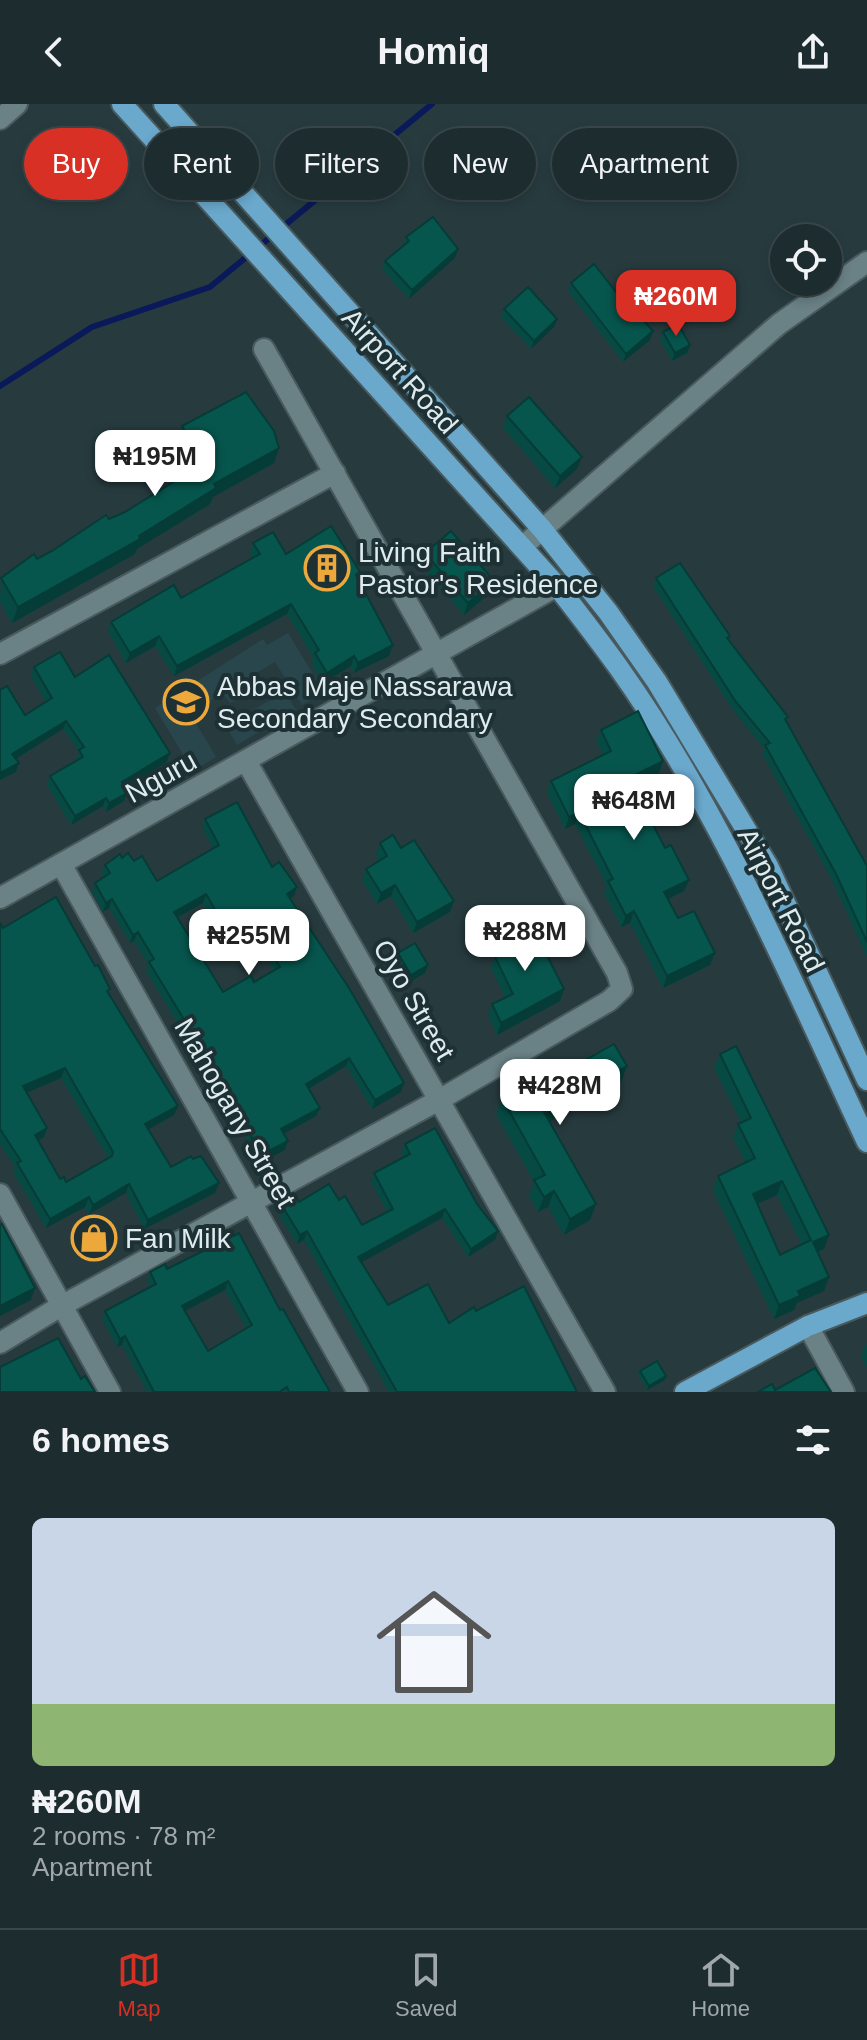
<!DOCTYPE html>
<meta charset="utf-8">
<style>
body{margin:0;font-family:Arial,sans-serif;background:#2a383b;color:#f1f3f6;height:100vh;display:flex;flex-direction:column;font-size:30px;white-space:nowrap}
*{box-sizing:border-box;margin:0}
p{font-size:26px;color:#a0a7aa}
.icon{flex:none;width:44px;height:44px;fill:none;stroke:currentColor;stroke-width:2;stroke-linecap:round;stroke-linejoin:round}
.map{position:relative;height:1288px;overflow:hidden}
.side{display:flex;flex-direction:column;background:#1d2c2f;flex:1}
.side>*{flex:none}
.guide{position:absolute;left:24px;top:24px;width:820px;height:72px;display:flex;gap:16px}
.fabs{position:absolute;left:770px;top:120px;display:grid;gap:16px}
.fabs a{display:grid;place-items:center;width:72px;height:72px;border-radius:50%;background:#1d2c2f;box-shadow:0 4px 12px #0003,0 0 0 2px #3b484b;font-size:40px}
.price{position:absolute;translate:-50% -68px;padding:0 18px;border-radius:16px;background:#fff;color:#222;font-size:26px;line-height:52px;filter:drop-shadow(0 2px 4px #0008)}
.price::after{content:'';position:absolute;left:50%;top:48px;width:24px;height:18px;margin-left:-12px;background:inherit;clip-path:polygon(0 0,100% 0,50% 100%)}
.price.active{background:#d93025;color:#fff}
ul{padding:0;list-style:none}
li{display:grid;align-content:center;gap:16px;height:424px;padding:0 32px}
li span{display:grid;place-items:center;height:248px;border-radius:12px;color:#555}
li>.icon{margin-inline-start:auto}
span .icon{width:144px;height:144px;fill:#fffc;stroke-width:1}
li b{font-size:34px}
h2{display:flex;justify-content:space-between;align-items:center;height:96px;padding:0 32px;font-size:34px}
.tag{padding:0 28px;border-radius:36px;background:#1d2c2f;box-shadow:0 4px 12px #0003,0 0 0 2px #3b484b;font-size:28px;line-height:72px}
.tag.active{background:#d93025;color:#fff}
header{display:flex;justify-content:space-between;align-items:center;height:104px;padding:0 32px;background:#1d2c2f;font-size:36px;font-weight:600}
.tabs{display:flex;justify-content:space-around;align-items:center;height:112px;border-top:2px solid #3b484b;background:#1d2c2f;font-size:22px;color:#a0a7aa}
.tabs a{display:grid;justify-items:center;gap:4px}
.tabs .active{color:#d93025}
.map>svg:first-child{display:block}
.built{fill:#28464c}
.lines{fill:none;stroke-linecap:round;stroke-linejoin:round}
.stream{stroke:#091959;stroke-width:6}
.minor-casing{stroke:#495a5e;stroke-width:24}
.major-casing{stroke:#495a5e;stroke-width:24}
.minor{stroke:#6a8185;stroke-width:20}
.major{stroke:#6aa8cc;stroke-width:20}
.wall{fill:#064a43;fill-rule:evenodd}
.shaded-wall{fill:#053c37}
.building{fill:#07564e;stroke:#053c37;stroke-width:2;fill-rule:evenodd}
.labels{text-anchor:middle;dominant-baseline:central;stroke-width:8;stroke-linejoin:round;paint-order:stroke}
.street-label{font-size:28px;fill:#dfebee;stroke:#1d3135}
.poi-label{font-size:28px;fill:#dfebee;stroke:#1d3135;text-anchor:start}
</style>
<header><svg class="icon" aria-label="back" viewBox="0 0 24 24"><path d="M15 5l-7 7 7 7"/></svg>Homiq<svg class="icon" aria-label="share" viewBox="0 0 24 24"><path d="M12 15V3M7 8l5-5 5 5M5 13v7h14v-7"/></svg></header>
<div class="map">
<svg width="867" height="1288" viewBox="0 0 867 1288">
<rect width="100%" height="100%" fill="#273b3f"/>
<!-- built -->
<g class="built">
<path d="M288,529L324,588L302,601L275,558L244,576L246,581L241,585L244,591L230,599L225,592L217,597L215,594L190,609L216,653L193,667L155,604L263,535L267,541Z"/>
<path d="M285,587L296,606L237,641L226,622Z"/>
</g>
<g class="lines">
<!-- stream -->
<path class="stream" d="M0,282L92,223L210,183L432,0"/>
<!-- minor casing -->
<g class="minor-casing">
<g id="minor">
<path d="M0,15L17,0"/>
<path d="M522,443L779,220L867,158"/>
<path d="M0,550L335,369"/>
<path d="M246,657L605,1288"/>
<path d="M61,760L358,1288"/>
<path d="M0,794L557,482"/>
<path d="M0,1090L110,1288"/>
<path d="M808,1222L844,1288"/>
<path d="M0,1239L61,1202L439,996L609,897L622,885L617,869L264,245"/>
</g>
</g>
<!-- major casing -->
<g class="major-casing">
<g id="major">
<path d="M122,0L557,482C578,509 599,536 619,564C722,709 792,878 867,1038"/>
<path d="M164,0L542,425L608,508L657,578L768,762L867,976"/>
<path d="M685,1288L808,1222L867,1199"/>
</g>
</g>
<!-- minor -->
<use href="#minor" class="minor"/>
<!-- major -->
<use href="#major" class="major"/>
</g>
<!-- wall -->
<g class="wall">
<path d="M406,133L458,145L455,154L409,195L382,165L385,157L403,141Z"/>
<path d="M571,179L650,236L623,258L568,187Z"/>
<path d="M504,205L557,215L554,223L531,245L501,213Z"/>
<path d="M663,228L690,241L687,249L672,257L660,236Z"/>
<path d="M507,312L577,365L555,384L503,324Z"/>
<path d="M182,322L274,359L213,393L210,400L137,445L135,450L12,519L0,498L1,474L125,408L193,366L177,337Z"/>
<path d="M253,439L358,474L393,541L389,552L354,569L351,562L323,579L311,559L313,553L287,510L174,572L155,542L126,559L108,528L111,518L181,494L252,455L250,449Z"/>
<path d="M425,449L490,489L464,511L421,461Z"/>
<path d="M656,474L730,532L729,536L786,618L867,762V853L833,778L762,649L764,644L733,606L653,482Z"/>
<path d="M34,563L75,573L167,658L124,683L127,689L124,697L106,708L103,702L71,721L47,681L50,672L77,656L79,648L63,625L16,655V668L0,676V586L25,611L46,598L31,572Z"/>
<path d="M601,626L663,657L659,669L633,682L684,787L668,795L678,814L715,849L710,861L663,884L630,819L621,823L604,789L607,782L575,720L565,725L547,689L551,677L603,651L596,637Z"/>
<path d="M205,715L272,763L294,792L290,795L401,988L372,1005L346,962L309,985L320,1004L316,1012L284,1030L285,1046L258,1060L246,1037L247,1034L146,867L148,860L134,837L130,839L109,804L103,808L92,788L95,779L104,773L101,770L105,761L122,754L134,757L157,777L213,744L202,724ZM203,799L224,835L246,822L274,866L254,878L223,888L177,813Z"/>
<path d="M380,739L401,744L450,808L413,829L391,792L377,800L362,776L366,765L380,757L376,750Z"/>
<path d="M0,819L3,824L109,889L174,1011L149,1025L171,1063L215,1089L144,1125L126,1089L89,1110L85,1103L46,1124L13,1068L15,1063L0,1040ZM61,974L108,1054L66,1078L60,1075L39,1037L44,1033L47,1024L26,989Z"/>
<path d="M499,836L564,885L560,897L497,931L488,911L492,900L505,893L491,864L495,853L497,852L495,848Z"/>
<path d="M398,849L428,861L425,869L408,879L395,857Z"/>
<path d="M720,950L829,1131L824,1145L817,1148L829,1173L824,1187L797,1199L794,1206L774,1215L713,1086L718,1072L745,1058L733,1034L738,1020L741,1018L714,964ZM777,1091L802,1141L780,1151L757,1100Z"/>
<path d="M621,978L549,1018L590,1116L564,1131L548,1103L538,1108L529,1092L534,1078L496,1010L502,994L530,987Z"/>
<path d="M405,1040L477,1100L498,1127L495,1136L468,1153L442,1114L361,1158L388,1201L449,1219L476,1207L577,1288H389L304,1136L297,1140L276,1106L279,1097L299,1098L339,1096L362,1121L387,1108L371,1078L374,1069L404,1054L401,1049Z"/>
<path d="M239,1129L280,1206L330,1288H147L122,1241L117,1243L102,1215L105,1207L150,1183L147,1177L150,1168L167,1165ZM225,1186L246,1224L208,1247L185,1207Z"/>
<path d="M867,1240V1264L861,1253L865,1241Z"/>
<path d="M640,1267L665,1276L647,1286L638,1271Z"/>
</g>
<!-- shaded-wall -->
<g class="shaded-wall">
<path d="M458,145L455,154L409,195L412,186Z"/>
<path d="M557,215L554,223L531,245L534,237Z"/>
<path d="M653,227L650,236L623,258L626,250Z"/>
<path d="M690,241L687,249L672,257L675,249Z"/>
<path d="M279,344L274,359L213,393L210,400L137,445L135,450L12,519L18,503L139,432L214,380Z"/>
<path d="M582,353L577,365L555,384L560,372Z"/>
<path d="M494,477L490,489L464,511L468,499Z"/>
<path d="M291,500L287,510L174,572L177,562Z"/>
<path d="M159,532L155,542L126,559L130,549Z"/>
<path d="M393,541L389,552L354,569L358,559Z"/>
<path d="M354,552L351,562L323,579L327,569Z"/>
<path d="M66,617L63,625L9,659L12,650Z"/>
<path d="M170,649L167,658L119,687L122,678Z"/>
<path d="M663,657L659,669L625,686L629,674Z"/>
<path d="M19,659L16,668L0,676V669Z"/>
<path d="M127,689L124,697L106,708L109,699Z"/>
<path d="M106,694L103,702L71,721L75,712Z"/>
<path d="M579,708L575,720L565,725L569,713Z"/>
<path d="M689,776L684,787L660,799L664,788Z"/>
<path d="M395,781L391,792L377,800L381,789Z"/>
<path d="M297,783L294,792L284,799L287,790Z"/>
<path d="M206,790L203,799L171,817L174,808Z"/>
<path d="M112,795L109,804L103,808L106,799Z"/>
<path d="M454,797L450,808L413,829L417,818Z"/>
<path d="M634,807L630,819L621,823L626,812Z"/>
<path d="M249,813L246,822L224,835L227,826Z"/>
<path d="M138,828L134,837L130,839L133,831Z"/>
<path d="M715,849L710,861L663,884L667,872Z"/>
<path d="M428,861L425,869L408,879L411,871Z"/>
<path d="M564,885L560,897L497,931L501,919Z"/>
<path d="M349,954L346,962L303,988L306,980Z"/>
<path d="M627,962L621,978L538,1024L544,1008Z"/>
<path d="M65,964L61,974L19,992L23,982Z"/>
<path d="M404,979L401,988L372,1005L375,996Z"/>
<path d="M178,1002L174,1011L142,1029L145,1020Z"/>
<path d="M320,1004L316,1012L278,1033L281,1025Z"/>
<path d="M47,1024L44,1033L32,1040L35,1031Z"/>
<path d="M288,1037L285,1046L258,1060L261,1051Z"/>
<path d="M782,1077L777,1091L748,1104L753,1090Z"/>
<path d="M219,1079L215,1089L144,1125L148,1116Z"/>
<path d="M129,1080L126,1089L89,1110L93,1101Z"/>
<path d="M554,1087L548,1103L538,1108L544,1093Z"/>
<path d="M89,1093L85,1103L46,1124L50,1115Z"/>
<path d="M596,1100L590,1116L564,1131L570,1115Z"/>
<path d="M445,1105L442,1114L355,1162L358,1153Z"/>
<path d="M307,1127L304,1136L297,1140L300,1131Z"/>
<path d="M498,1127L495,1136L468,1153L471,1145Z"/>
<path d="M829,1131L824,1145L808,1152L813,1138Z"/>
<path d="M829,1173L824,1187L797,1199L794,1206L774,1215L779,1201L798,1187Z"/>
<path d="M228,1177L225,1186L179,1210L182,1202Z"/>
<path d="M35,1184L31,1196L0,1212V1202Z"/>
<path d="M125,1232L122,1241L117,1243L120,1235Z"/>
<path d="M666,1272L665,1276L647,1286L649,1282Z"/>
</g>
<!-- building -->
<g class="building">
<path d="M433,113L458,145L412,186L385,157L409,137L406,133Z"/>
<path d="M594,160L635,212L638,210L653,227L626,250L571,179Z"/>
<path d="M528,183L557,215L534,237L504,205Z"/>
<path d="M678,220L690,241L675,249L663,228Z"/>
<path d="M246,288L274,327L279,344L214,380L216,384L139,432L140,435L18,503L1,474L34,450L37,455L52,447L106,411L109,415L125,408L204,359L182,322Z"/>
<path d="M529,293L582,353L560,372L507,312Z"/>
<path d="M331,422L360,468L356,471L393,541L358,559L354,552L327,569L315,549L319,546L291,500L177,562L159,532L130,549L111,518L174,481L181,494L260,450L253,439L273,428L286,450Z"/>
<path d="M451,427L494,477L468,499L425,449Z"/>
<path d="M680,459L730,532L727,534L788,613L785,615L867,762V838L836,770L765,641L770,639L736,598L656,474Z"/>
<path d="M60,548L75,573L109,551L170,649L122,678L127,689L109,699L106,694L75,712L50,672L83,653L79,646L84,643L66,617L12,650L19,659L0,669V586L7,582L25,611L52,594L34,563Z"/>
<path d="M638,607L663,657L629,674L665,744L671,741L689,776L664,788L678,814L694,807L715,849L667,872L634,807L626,812L608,777L613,775L579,708L569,713L551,677L611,647L601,626Z"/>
<path d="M237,698L272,763L279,758L297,783L287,790L349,884L404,979L375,996L349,954L306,980L320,1004L281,1025L288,1037L261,1051L249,1028L252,1027L149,858L154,855L138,828L133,831L112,795L106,799L95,779L110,769L105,761L120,750L122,754L128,749L134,757L142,752L157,777L219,741L205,715ZM206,790L227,826L249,813L280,863L254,878L251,872L223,888L174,808Z"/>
<path d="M393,731L401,744L414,736L454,797L417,818L395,781L381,789L366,765L387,752L380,739Z"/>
<path d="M56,793L95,862L98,861L110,885L107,887L178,1002L145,1020L171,1063L191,1052L193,1055L201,1052L219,1079L148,1116L129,1080L93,1101L89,1093L50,1115L17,1059L21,1057L0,1025V819L3,824ZM65,964L113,1048L112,1052L66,1078L64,1073L60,1075L35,1031L47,1024L23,982Z"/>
<path d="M531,820L564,885L501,919L492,900L513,890L495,853L505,848L499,836Z"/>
<path d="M415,839L428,861L411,871L398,849Z"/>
<path d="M614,940L627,962L544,1008L596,1100L570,1115L554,1087L544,1093L534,1076L545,1071L502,994L527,981L530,987Z"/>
<path d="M736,942L829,1131L813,1138L829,1173L798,1187L800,1192L779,1201L718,1072L755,1054L738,1020L751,1014L720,950ZM782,1077L811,1136L780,1151L753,1090Z"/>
<path d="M435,1024L477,1100L498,1127L471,1145L445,1105L358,1153L388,1201L428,1180L449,1219L474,1203L476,1207L524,1182L577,1288H397L307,1127L300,1131L279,1097L293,1089L299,1098L329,1080L339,1096L345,1092L362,1121L393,1105L374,1069L410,1050L405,1040Z"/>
<path d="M2,1120L35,1184L0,1202V1121Z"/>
<path d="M239,1129L280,1206L283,1205L330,1288H289L287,1283L279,1288H154L125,1232L120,1235L105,1207L156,1180L150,1168L165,1160L167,1165ZM228,1177L252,1221L208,1247L182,1202Z"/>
<path d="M58,1234L81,1275L85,1272L95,1288H0V1263Z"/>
<path d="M657,1257L666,1272L649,1282L640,1267Z"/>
<path d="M815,1264L831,1288H758L772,1280L775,1286Z"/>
</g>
<!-- icons -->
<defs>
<g id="building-ring" transform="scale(2.3)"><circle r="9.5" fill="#1d3135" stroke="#eda83b" stroke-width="1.5"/><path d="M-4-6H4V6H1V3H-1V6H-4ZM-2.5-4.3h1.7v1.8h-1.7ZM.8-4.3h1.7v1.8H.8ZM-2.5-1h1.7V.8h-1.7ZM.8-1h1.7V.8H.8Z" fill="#eda83b"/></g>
<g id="school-ring" transform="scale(2.3)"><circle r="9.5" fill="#1d3135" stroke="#eda83b" stroke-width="1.5"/><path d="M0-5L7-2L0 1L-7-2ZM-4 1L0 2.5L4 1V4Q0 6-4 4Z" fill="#eda83b"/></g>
<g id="shop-ring" transform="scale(2.3)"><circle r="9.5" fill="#1d3135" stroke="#eda83b" stroke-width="1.5"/><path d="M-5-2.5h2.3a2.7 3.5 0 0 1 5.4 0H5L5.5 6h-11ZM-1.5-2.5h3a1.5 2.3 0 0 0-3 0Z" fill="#eda83b"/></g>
</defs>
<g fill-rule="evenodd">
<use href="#building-ring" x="327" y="464"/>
<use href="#school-ring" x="186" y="598"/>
<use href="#shop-ring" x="94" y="1134"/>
</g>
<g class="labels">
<!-- street labels -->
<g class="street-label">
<text transform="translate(400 267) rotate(48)">Airport Road</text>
<text transform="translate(161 673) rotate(-29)">Nguru</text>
<text transform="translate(781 796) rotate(63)">Airport Road</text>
<text transform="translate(414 896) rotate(60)">Oyo Street</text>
<text transform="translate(235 1009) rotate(60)">Mahogany Street</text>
</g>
<!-- poi labels -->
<g class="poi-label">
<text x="358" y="448">Living Faith<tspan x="358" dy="32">Pastor's Residence</tspan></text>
<text x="217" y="582">Abbas Maje Nassarawa<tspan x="217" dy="32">Secondary Secondary</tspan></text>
<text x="125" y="1134">Fan Milk</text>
</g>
</g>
</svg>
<div class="fabs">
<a><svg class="icon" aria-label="locate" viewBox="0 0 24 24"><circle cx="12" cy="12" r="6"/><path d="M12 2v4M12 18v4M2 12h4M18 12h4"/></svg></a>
</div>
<b class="price active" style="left:676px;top:234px">₦260M</b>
<b class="price" style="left:155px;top:394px">₦195M</b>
<b class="price" style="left:634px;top:738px">₦648M</b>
<b class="price" style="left:525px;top:869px">₦288M</b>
<b class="price" style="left:249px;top:873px">₦255M</b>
<b class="price" style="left:560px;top:1023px">₦428M</b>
<div class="guide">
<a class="tag active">Buy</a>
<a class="tag">Rent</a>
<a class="tag">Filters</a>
<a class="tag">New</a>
<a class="tag">Apartment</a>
</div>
</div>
<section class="side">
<h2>6 homes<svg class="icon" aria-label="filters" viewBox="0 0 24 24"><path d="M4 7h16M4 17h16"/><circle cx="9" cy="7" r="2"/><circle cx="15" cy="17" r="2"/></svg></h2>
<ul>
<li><span style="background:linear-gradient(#c9d6e8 75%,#8fb573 0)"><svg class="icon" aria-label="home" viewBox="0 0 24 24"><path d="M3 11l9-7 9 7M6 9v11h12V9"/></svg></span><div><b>₦260M</b><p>2 rooms · 78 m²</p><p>Apartment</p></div></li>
</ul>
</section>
<nav class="tabs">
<a class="active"><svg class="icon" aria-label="map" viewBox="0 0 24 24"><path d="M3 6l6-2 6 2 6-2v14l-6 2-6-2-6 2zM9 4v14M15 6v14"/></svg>Map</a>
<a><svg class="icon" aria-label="saved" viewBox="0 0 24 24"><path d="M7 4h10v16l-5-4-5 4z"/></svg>Saved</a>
<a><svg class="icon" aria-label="home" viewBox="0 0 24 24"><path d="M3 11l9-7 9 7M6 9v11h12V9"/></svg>Home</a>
</nav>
